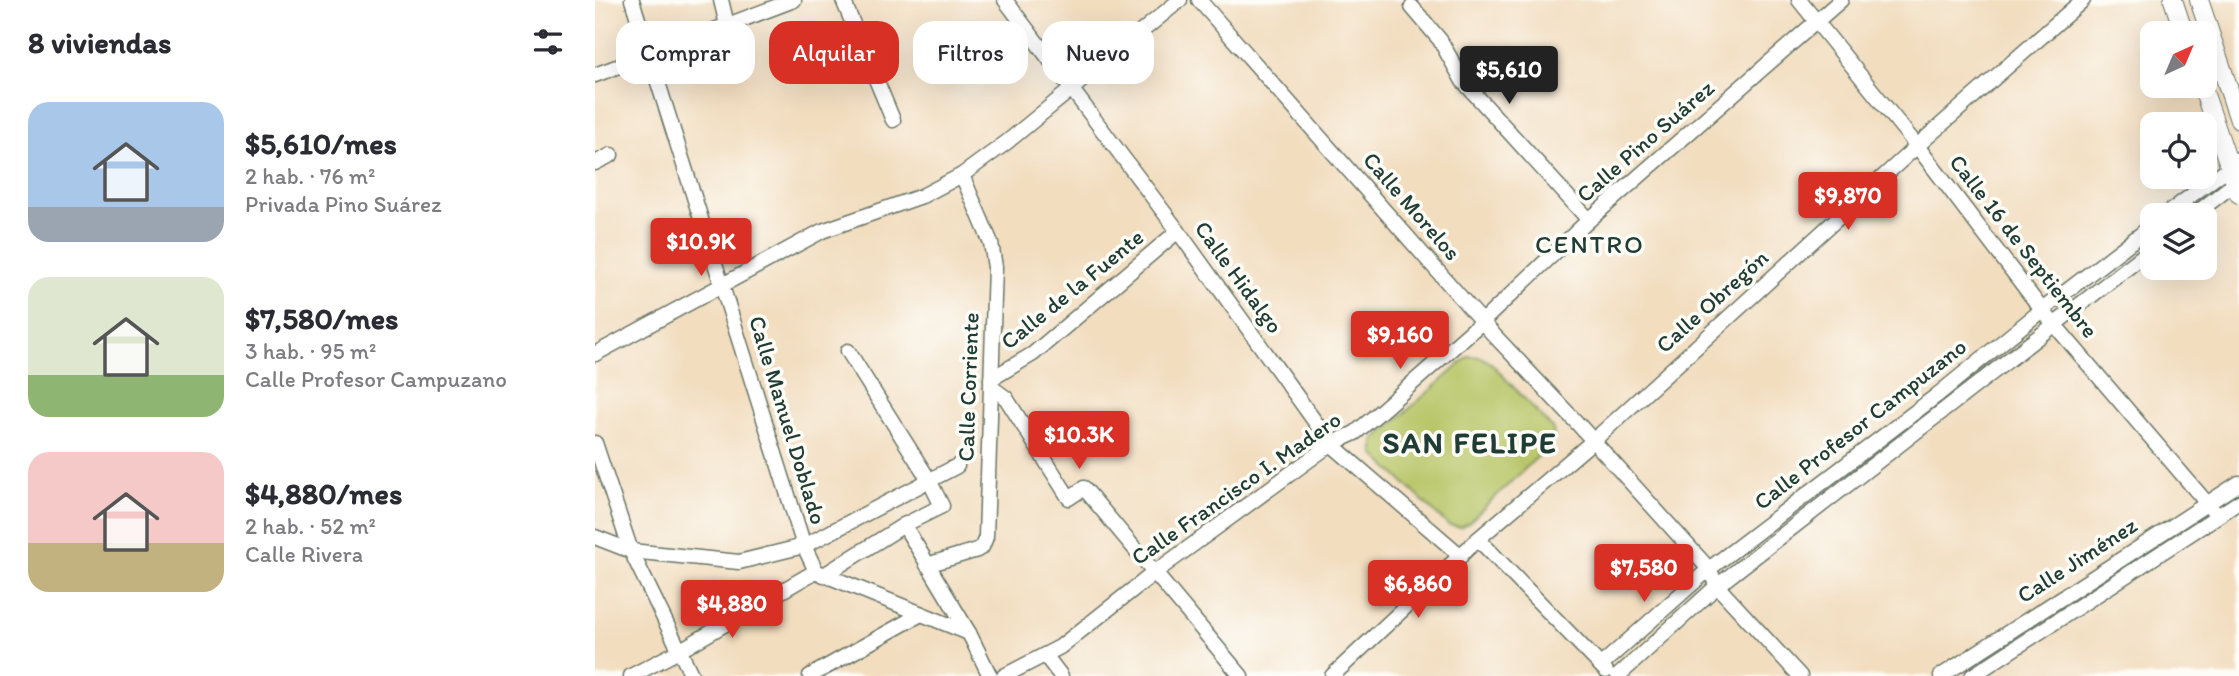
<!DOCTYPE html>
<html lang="es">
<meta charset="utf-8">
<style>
body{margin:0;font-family:Itim,sans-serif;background:#f2f2f3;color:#2b2b33;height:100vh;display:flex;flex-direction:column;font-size:26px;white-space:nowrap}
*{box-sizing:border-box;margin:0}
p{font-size:23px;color:#7c7c81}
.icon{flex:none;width:38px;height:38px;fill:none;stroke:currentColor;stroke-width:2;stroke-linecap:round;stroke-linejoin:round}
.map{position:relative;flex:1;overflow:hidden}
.details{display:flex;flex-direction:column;background:#fff;width:595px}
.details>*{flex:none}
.banner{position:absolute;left:21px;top:21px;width:665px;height:63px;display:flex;gap:14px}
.needle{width:46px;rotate:44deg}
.buttons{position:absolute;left:1545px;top:21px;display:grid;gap:14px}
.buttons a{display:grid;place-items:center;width:77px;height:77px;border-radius:14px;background:#fff;box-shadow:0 7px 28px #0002;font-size:35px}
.price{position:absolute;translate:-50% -60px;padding:0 16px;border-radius:7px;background:#d93025;color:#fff;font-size:23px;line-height:46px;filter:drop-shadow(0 2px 4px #0008)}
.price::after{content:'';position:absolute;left:50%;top:42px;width:21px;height:16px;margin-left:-10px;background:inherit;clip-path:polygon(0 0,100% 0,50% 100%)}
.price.selected{background:#222;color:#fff}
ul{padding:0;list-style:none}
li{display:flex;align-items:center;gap:21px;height:175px;padding:0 28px}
li span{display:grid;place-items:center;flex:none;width:196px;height:140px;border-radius:21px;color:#555}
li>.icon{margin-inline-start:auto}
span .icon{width:84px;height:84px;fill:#fffc;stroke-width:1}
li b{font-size:30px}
h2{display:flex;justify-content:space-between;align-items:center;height:84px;padding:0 28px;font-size:30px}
.chip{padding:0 24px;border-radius:21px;background:#fff;box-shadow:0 7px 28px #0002;font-size:24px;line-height:63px}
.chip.selected{background:#d93025;color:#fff}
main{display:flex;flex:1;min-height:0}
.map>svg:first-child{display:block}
.green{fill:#b8c668;stroke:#6c824e;stroke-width:2}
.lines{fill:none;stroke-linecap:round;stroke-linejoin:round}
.minor-casing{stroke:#697565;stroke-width:17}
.major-casing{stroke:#697565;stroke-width:20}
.minor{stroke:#fff;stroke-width:14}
.major{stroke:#fff;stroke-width:18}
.labels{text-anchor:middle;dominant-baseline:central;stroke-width:7;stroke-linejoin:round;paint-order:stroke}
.street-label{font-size:23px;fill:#1f3d34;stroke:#fdfcf7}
.quarter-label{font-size:26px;letter-spacing:2px;fill:#1f3d34;stroke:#fdfcf7}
.district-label{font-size:30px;font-weight:bold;letter-spacing:2px;fill:#1f3d34;stroke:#fdfcf7}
</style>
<main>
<section class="details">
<h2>8 viviendas<svg class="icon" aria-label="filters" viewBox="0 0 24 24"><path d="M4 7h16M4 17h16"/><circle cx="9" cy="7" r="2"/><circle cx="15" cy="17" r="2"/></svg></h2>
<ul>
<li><span style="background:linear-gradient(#a9c7e8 75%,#9aa5b1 0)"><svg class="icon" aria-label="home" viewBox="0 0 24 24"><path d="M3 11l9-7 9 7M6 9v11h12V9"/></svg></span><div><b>$5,610/mes</b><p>2 hab. · 76 m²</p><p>Privada Pino Suárez</p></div></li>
<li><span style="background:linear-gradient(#dfe7d0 70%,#8fb573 0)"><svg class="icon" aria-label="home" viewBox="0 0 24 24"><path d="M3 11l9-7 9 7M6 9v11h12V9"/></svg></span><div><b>$7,580/mes</b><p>3 hab. · 95 m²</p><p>Calle Profesor Campuzano</p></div></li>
<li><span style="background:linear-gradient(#f6c9c9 65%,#c2b280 0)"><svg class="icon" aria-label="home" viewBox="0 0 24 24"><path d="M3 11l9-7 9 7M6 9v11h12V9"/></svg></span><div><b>$4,880/mes</b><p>2 hab. · 52 m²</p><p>Calle Rivera</p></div></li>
</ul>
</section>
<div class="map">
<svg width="1644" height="676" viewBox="0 0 1644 676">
<rect width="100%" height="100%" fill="#fdfcf7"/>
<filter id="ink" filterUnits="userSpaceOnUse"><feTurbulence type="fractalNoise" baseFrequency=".0143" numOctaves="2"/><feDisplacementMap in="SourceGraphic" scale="14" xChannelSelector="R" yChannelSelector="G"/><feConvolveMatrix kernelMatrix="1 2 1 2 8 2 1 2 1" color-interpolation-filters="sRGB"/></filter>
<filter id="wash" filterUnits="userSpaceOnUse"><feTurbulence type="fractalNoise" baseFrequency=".00686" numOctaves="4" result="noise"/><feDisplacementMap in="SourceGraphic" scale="28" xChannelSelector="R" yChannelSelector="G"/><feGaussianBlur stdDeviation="1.57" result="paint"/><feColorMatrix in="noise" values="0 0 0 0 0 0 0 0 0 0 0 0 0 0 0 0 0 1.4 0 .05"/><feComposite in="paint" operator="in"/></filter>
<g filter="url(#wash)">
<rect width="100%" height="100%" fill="#f2ddbf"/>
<!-- green -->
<path class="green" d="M874,356L886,357L896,363L958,429L959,437L957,443L873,523L865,527L853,525L779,454V440Z"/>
</g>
<g filter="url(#ink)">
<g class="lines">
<!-- minor casing -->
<g class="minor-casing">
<g id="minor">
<path d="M37,0L209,546L221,571"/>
<path d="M126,0L132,25"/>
<path d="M248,0L298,120"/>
<path d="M410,0L583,231L736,444L866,556"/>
<path d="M604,0L898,334L984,425L1114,569L1122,586L1205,676"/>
<path d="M1204,0L1322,146L1447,310L1622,515"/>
<path d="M817,7L845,40L868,81L994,220"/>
<path d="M0,75L199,0"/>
<path d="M0,163L16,155"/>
<path d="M1570,215L1644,160"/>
<path d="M1599,215L1644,180"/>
<path d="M0,354L227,231L327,196L367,175L412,142L585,0"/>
<path d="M396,379L438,354L583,231"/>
<path d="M396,387L411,398L474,498L489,488L646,676"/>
<path d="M0,443L36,551L97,676"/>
<path d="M309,525L374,633L395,676"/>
<path d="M0,537L36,551L144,562L209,546L362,466"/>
<path d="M883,539L1011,671"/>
<path d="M332,565L382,550L387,547L391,537L400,267L396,243L367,175"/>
<path d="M225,573L374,633"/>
<path d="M229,575L309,525L347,506L334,480L253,351"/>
<path d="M450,655L466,676"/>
<path d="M1006,665L1114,569L1341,396L1447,310L1558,225"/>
<path d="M36,676L84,651L221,571"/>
<path d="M215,676L326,614"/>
<path d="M409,676L465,647L559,573L736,444L760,433L779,417L888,321L994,220L1246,0"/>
<path d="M737,676L883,539L998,441L1322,146L1488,0"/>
<path d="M1023,676L1122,586L1558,248"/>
<path d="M1346,676L1644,483"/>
<path d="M1377,676L1644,502"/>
</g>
</g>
<!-- major casing -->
<g class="major-casing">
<g id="major">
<path d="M1578,0L1589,33"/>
<path d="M1604,0L1644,120"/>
<path d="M1607,86L1644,194"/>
</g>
</g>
<!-- minor -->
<use href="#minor" class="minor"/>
<!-- major -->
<use href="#major" class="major"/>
</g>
</g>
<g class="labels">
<!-- street labels -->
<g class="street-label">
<text transform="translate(1050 141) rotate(-41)">Calle Pino Suárez</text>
<text transform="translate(817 206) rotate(49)">Calle Morelos</text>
<text transform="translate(1429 246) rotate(52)">Calle 16 de Septiembre</text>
<text transform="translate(644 277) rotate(54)">Calle Hidalgo</text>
<text transform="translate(477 289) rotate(-39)">Calle de la Fuente</text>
<text transform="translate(1117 301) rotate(-42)">Calle Obregón</text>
<text transform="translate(373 387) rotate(-88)">Calle Corriente</text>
<text transform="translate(193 420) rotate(73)">Calle Manuel Doblado</text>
<text transform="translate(1265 424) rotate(-38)">Calle Profesor Campuzano</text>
<text transform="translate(641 488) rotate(-35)">Calle Francisco I. Madero</text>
<text transform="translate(1482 560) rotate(-33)">Calle Jiménez</text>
</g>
<!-- quarter labels -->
<g class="quarter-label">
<text x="995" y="244">CENTRO</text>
</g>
<!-- district labels -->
<g class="district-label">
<text x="875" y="442">SAN FELIPE</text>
</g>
</g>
</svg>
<div class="buttons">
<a><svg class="needle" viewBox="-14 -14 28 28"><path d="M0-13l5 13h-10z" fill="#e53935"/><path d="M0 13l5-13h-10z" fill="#7c7c81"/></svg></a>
<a><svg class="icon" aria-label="locate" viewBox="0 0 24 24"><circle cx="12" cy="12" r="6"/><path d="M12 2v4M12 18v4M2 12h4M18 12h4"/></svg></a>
<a><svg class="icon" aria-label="layers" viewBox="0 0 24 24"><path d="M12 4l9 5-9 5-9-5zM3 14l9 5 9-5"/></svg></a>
</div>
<b class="price selected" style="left:914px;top:106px">$5,610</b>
<b class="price" style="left:1253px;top:232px">$9,870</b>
<b class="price" style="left:106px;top:278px">$10.9K</b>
<b class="price" style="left:805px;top:371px">$9,160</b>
<b class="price" style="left:484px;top:471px">$10.3K</b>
<b class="price" style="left:1049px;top:604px">$7,580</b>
<b class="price" style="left:823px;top:620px">$6,860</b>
<b class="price" style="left:137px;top:640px">$4,880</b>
<div class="banner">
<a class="chip">Comprar</a>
<a class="chip selected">Alquilar</a>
<a class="chip">Filtros</a>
<a class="chip">Nuevo</a>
</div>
</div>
</main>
